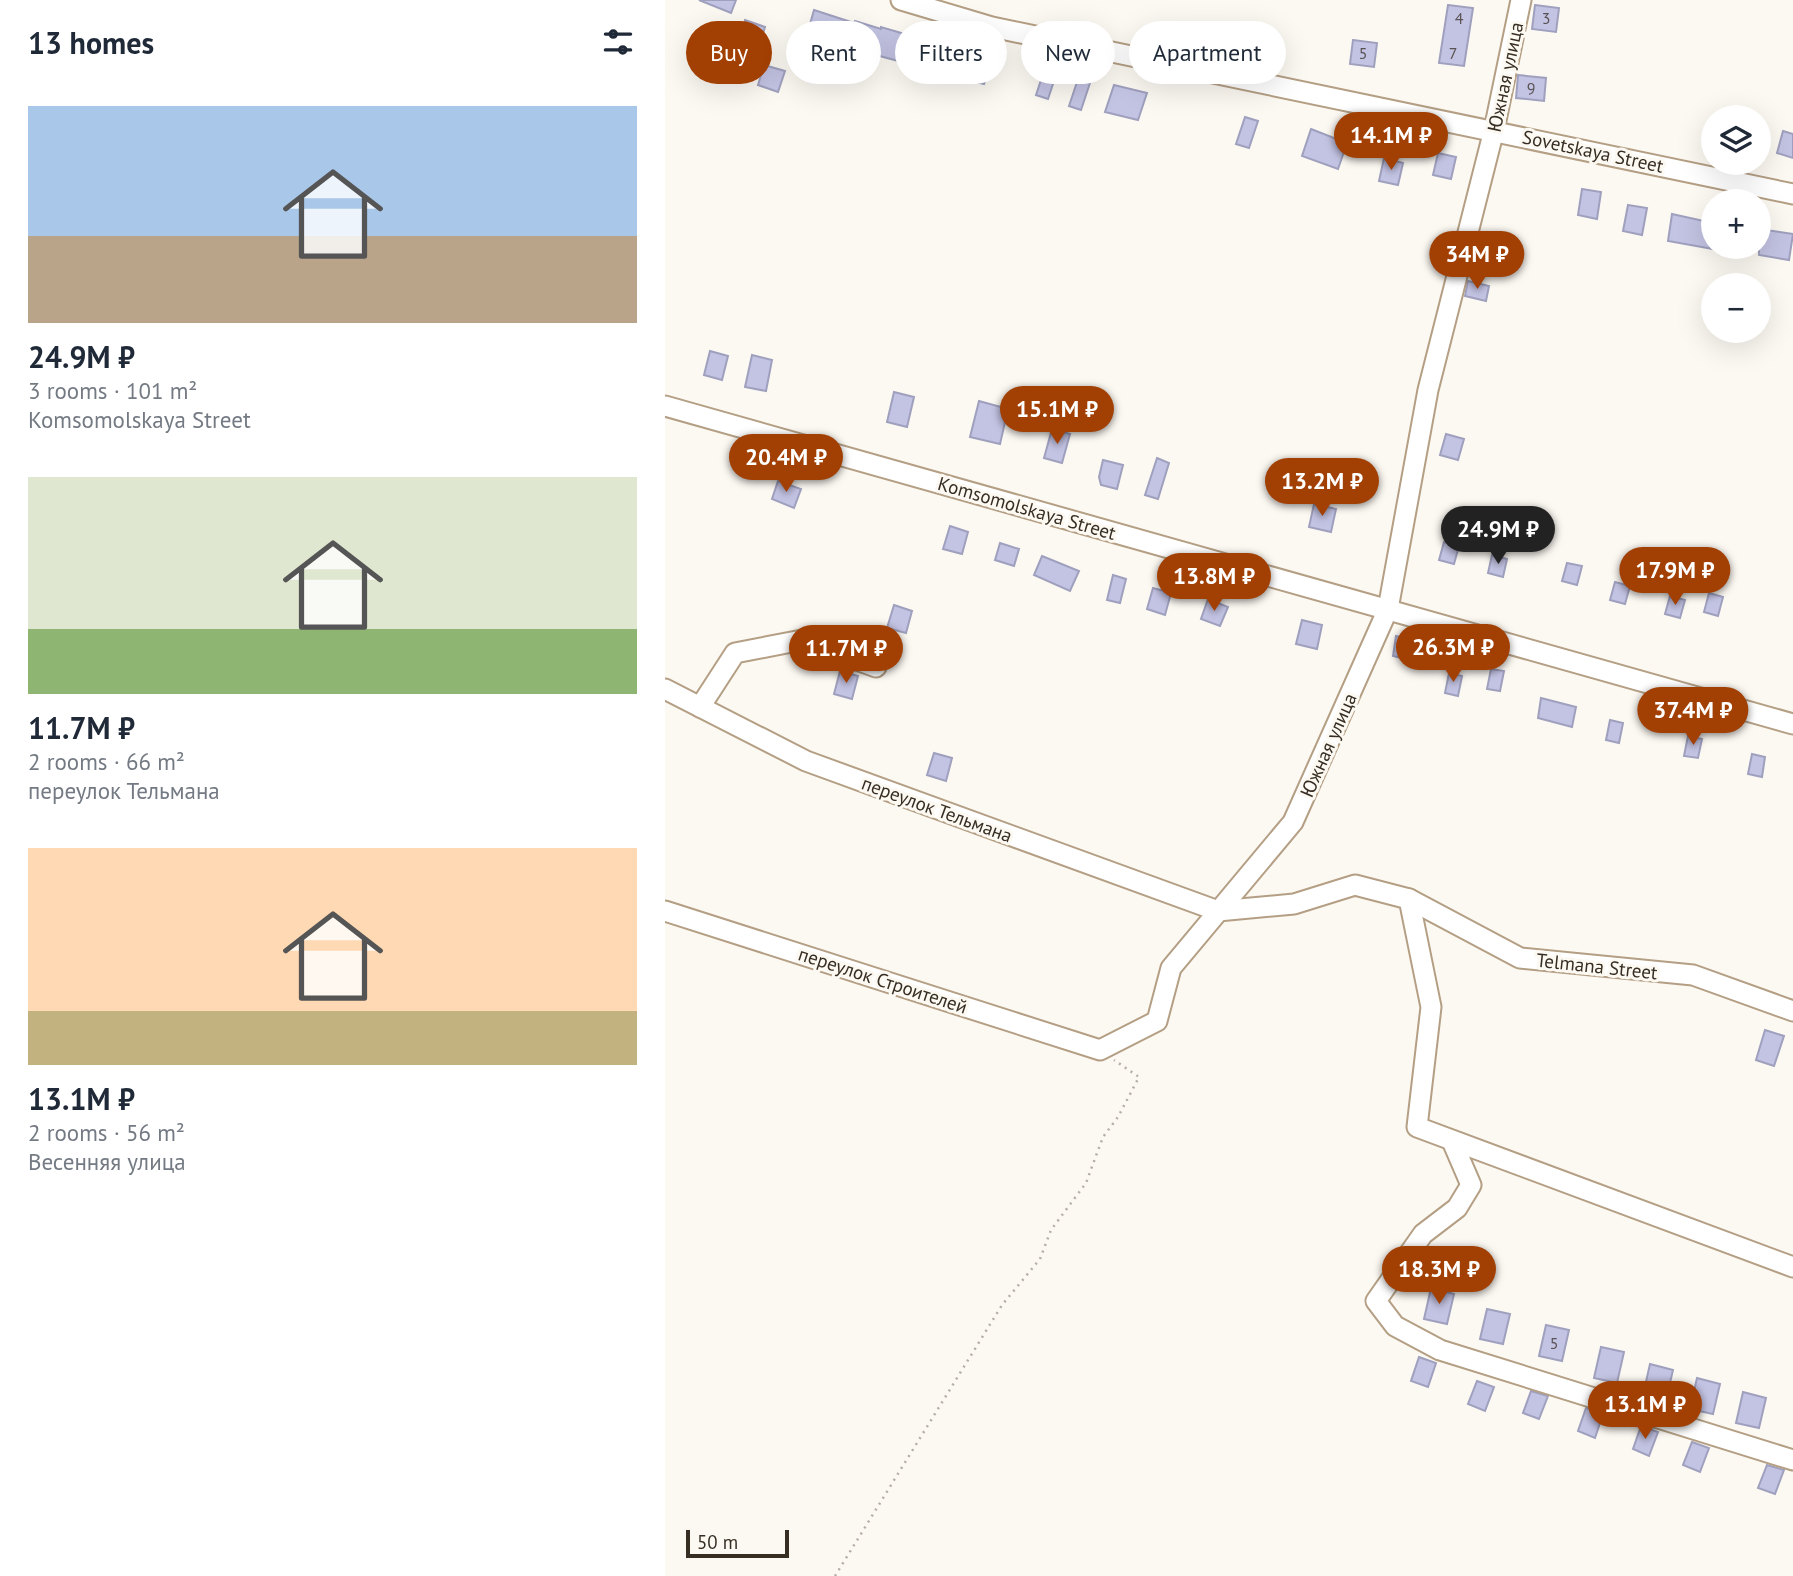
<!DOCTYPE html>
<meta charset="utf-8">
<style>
body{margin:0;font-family:"PT Sans",sans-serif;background:#f2f2f3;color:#1f2937;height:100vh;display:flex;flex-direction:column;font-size:26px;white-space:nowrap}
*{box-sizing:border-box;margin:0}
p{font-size:23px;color:#747a83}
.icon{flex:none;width:38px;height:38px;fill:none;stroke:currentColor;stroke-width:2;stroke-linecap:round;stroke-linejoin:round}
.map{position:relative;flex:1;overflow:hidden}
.details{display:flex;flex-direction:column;background:#fff;width:665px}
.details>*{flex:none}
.hud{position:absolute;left:21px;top:21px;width:665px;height:63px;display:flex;gap:14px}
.controls{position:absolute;left:1036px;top:105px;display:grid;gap:14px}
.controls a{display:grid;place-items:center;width:70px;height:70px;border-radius:50%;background:#fff;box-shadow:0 7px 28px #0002;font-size:35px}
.scale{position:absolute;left:21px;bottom:18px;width:103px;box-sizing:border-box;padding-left:7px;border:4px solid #372e23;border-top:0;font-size:19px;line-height:24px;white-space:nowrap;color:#372e23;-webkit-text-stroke:5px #fcf8f2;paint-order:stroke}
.price{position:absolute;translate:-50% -60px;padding:0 16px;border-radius:24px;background:#a23f03;color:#fff;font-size:23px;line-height:46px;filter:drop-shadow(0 2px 4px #0008)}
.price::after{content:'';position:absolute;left:50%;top:42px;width:21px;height:16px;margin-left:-10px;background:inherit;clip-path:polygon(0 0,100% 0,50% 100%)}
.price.selected{background:#222;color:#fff}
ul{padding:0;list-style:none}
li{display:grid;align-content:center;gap:14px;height:371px;padding:0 28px}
li span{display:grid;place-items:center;height:217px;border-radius:0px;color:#555}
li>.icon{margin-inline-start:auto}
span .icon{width:126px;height:126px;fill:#fffc;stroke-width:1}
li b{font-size:30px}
h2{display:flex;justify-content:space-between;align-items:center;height:84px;padding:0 28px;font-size:30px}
.chip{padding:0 24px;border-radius:32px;background:#fff;box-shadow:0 7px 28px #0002;font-size:24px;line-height:63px}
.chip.selected{background:#a23f03;color:#fff}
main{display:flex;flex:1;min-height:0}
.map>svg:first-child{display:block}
.building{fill:#c3c3e3;stroke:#9fa0be;stroke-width:2}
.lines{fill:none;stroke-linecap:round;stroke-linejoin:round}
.minor-casing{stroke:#b49f84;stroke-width:23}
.path{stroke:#b4aea6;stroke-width:2.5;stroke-dasharray:2 5;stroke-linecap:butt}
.minor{stroke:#fff;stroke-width:19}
.labels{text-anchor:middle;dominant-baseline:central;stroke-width:6;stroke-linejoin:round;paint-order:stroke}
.number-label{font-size:16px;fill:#5a5353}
.street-label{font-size:19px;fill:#372e23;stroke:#fcf8f2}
</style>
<main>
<section class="details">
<h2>13 homes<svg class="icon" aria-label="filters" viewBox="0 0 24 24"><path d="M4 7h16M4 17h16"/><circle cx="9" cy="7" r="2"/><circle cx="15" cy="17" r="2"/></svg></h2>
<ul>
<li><span style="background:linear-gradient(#a9c7e8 60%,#b9a48a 0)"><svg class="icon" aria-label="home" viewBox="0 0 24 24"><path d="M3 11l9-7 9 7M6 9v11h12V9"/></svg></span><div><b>24.9M ₽</b><p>3 rooms · 101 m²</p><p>Komsomolskaya Street</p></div></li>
<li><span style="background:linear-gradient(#dfe7d0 70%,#8fb573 0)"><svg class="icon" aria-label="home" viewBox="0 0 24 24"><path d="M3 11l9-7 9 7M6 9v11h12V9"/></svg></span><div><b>11.7M ₽</b><p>2 rooms · 66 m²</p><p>переулок Тельмана</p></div></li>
<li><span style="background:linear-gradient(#ffd9b3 75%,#c2b280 0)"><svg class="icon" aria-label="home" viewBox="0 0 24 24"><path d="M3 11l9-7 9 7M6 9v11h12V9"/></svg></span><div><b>13.1M ₽</b><p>2 rooms · 56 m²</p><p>Весенняя улица</p></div></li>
</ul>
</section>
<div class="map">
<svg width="1128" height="1576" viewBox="0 0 1128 1576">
<rect width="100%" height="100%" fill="#fcf8f2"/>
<!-- building -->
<g class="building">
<path d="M34,0H71L66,13Z"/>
<path d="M783,5L808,8L799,66L774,63Z"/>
<path d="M870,5L894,8L891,32L867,29Z"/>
<path d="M149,10L189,23L190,21L216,29V27L315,56L316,53L328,57L319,84L181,47L182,44L143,31Z"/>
<path d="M80,20L100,27L94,47L74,41Z"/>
<path d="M688,40L712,43L709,67L685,64Z"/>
<path d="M99,65L120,71L113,92L93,85Z"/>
<path d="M380,68L392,72L383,99L371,95Z"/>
<path d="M853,75L881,78L879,101L851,98Z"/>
<path d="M413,79L425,83L416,110L404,106Z"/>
<path d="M449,85L482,93L473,120L440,112Z"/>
<path d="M580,117L593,121L584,148L571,144Z"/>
<path d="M646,129L682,143L673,169L637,156Z"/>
<path d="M1118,131L1128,134V158L1112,153Z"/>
<path d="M773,153L791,157L786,179L768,175Z"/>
<path d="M719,158L738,163L733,185L714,181Z"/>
<path d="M917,189L936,192L932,219L913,215Z"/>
<path d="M963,205L982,208L977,235L958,231Z"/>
<path d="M1007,214L1048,223V249L1003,241Z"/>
<path d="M1094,229L1128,234L1124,260L1094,255Z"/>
<path d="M803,281L824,286L821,301L800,296Z"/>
<path d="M45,351L63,356L57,380L39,375Z"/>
<path d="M87,355L107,360L101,391L80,387Z"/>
<path d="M229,392L249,397L242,427L222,422Z"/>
<path d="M314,401L343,409L335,444L305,437Z"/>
<path d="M387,429L405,434L397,463L379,458Z"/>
<path d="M781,434L799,439L793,460L775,455Z"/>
<path d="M492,458L504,463L493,499L480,495Z"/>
<path d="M438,460L458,465L452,489L436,485L434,477Z"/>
<path d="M113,481L136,489L129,508L107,499Z"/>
<path d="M649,504L671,509L666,532L644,527Z"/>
<path d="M285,526L303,532L297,554L278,549Z"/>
<path d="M779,542L794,546L789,564L774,560Z"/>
<path d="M335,543L354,549L349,566L330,560Z"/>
<path d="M827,555L842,559L838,577L823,573Z"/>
<path d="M377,556L414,571L405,591L369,575Z"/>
<path d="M902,563L917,566L912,585L897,581Z"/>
<path d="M448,575L461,579L455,603L442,600Z"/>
<path d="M950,582L965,586L960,604L945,600Z"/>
<path d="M488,588L506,593L500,615L482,609Z"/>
<path d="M1044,593L1058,597L1053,616L1039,612Z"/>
<path d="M1005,596L1020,600L1015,618L1000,614Z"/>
<path d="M543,599L563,607L555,626L536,619Z"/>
<path d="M229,605L247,611L241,633L222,628Z"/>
<path d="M637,620L657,625L652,649L631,644Z"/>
<path d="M731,636L745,639L741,659L728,656Z"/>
<path d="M826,669L839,671L835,691L822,689Z"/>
<path d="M175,671L193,676L187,699L169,694Z"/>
<path d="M784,673L797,676L793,696L780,693Z"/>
<path d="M876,698L911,707L907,727L873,718Z"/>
<path d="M945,720L958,723L954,743L941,740Z"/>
<path d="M1023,736L1037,739L1033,758L1019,756Z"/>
<path d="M269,753L287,758L281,781L262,775Z"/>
<path d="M1087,754L1100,757L1097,777L1083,774Z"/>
<path d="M1100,1030L1119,1036L1109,1066L1091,1060Z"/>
<path d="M766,1288L789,1294L782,1324L759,1319Z"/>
<path d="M822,1309L845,1314L838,1344L815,1339Z"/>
<path d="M881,1325L904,1330L897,1361L874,1356Z"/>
<path d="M936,1347L959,1352L952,1383L929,1378Z"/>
<path d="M754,1357L771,1363L763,1387L746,1381Z"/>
<path d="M985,1364L1008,1370L1001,1400L978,1395Z"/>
<path d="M1032,1378L1055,1384L1048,1414L1025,1409Z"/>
<path d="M812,1381L829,1387L820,1411L803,1404Z"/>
<path d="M866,1391L883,1396L874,1419L858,1413Z"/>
<path d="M1078,1392L1101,1398L1094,1428L1071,1423Z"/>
<path d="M921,1408L938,1414L930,1438L913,1431Z"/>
<path d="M976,1426L993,1432L984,1456L968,1449Z"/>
<path d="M1027,1442L1044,1448L1035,1472L1018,1465Z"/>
<path d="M1102,1465L1119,1470L1110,1494L1093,1488Z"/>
</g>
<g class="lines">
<!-- minor casing -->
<g class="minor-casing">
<g id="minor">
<path d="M236,0L327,27L1128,194"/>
<path d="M0,406L1128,724"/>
<path d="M0,689L141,761L553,911L629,904L690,885L744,899L766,1007L752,1127L1128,1267"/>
<path d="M35,707L70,653L137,640L211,667"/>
<path d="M744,899L855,958L1028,975L1128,1011"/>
<path d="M0,911L435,1050L492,1021L506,968L628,822L723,609L763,390L829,130L856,0"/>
<path d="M787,1141L806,1185L792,1208L758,1234L711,1301L730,1326L775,1350L1128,1460"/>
</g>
</g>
<!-- path -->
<path class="path" d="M170,1576L337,1305L375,1259L386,1230L421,1183L438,1137L453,1117L474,1077L449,1060"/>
<!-- minor -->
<use href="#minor" class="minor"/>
</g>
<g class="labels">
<!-- number labels -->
<g class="number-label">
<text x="794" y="18">4</text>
<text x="881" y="18">3</text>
<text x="698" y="53">5</text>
<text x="788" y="53">7</text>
<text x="866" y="88">9</text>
<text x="889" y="1343">5</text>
</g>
<!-- street labels -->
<g class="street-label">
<text transform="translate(840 77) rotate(-78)">Южная улица</text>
<text transform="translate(928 151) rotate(12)">Sovetskaya Street</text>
<text transform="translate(362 508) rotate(16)">Komsomolskaya Street</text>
<text transform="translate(663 745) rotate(-66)">Южная улица</text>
<text transform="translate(272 809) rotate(20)">переулок Тельмана</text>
<text transform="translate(932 966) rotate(6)">Telmana Street</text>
<text transform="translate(218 980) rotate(18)">переулок Строителей</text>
</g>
</g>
</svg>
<div class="controls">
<a><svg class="icon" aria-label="layers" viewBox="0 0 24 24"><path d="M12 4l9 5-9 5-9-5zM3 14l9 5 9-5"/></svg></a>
<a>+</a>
<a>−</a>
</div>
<div class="scale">50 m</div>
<b class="price" style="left:726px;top:172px">14.1M ₽</b>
<b class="price" style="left:812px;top:291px">34M ₽</b>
<b class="price" style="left:392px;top:446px">15.1M ₽</b>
<b class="price" style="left:121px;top:494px">20.4M ₽</b>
<b class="price" style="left:657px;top:518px">13.2M ₽</b>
<b class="price selected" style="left:833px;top:566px">24.9M ₽</b>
<b class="price" style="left:1010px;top:607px">17.9M ₽</b>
<b class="price" style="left:549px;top:613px">13.8M ₽</b>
<b class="price" style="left:788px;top:684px">26.3M ₽</b>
<b class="price" style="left:181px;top:685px">11.7M ₽</b>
<b class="price" style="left:1028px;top:747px">37.4M ₽</b>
<b class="price" style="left:774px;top:1306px">18.3M ₽</b>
<b class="price" style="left:980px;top:1441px">13.1M ₽</b>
<div class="hud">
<a class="chip selected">Buy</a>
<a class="chip">Rent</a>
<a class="chip">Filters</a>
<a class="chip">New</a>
<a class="chip">Apartment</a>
</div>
</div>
</main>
